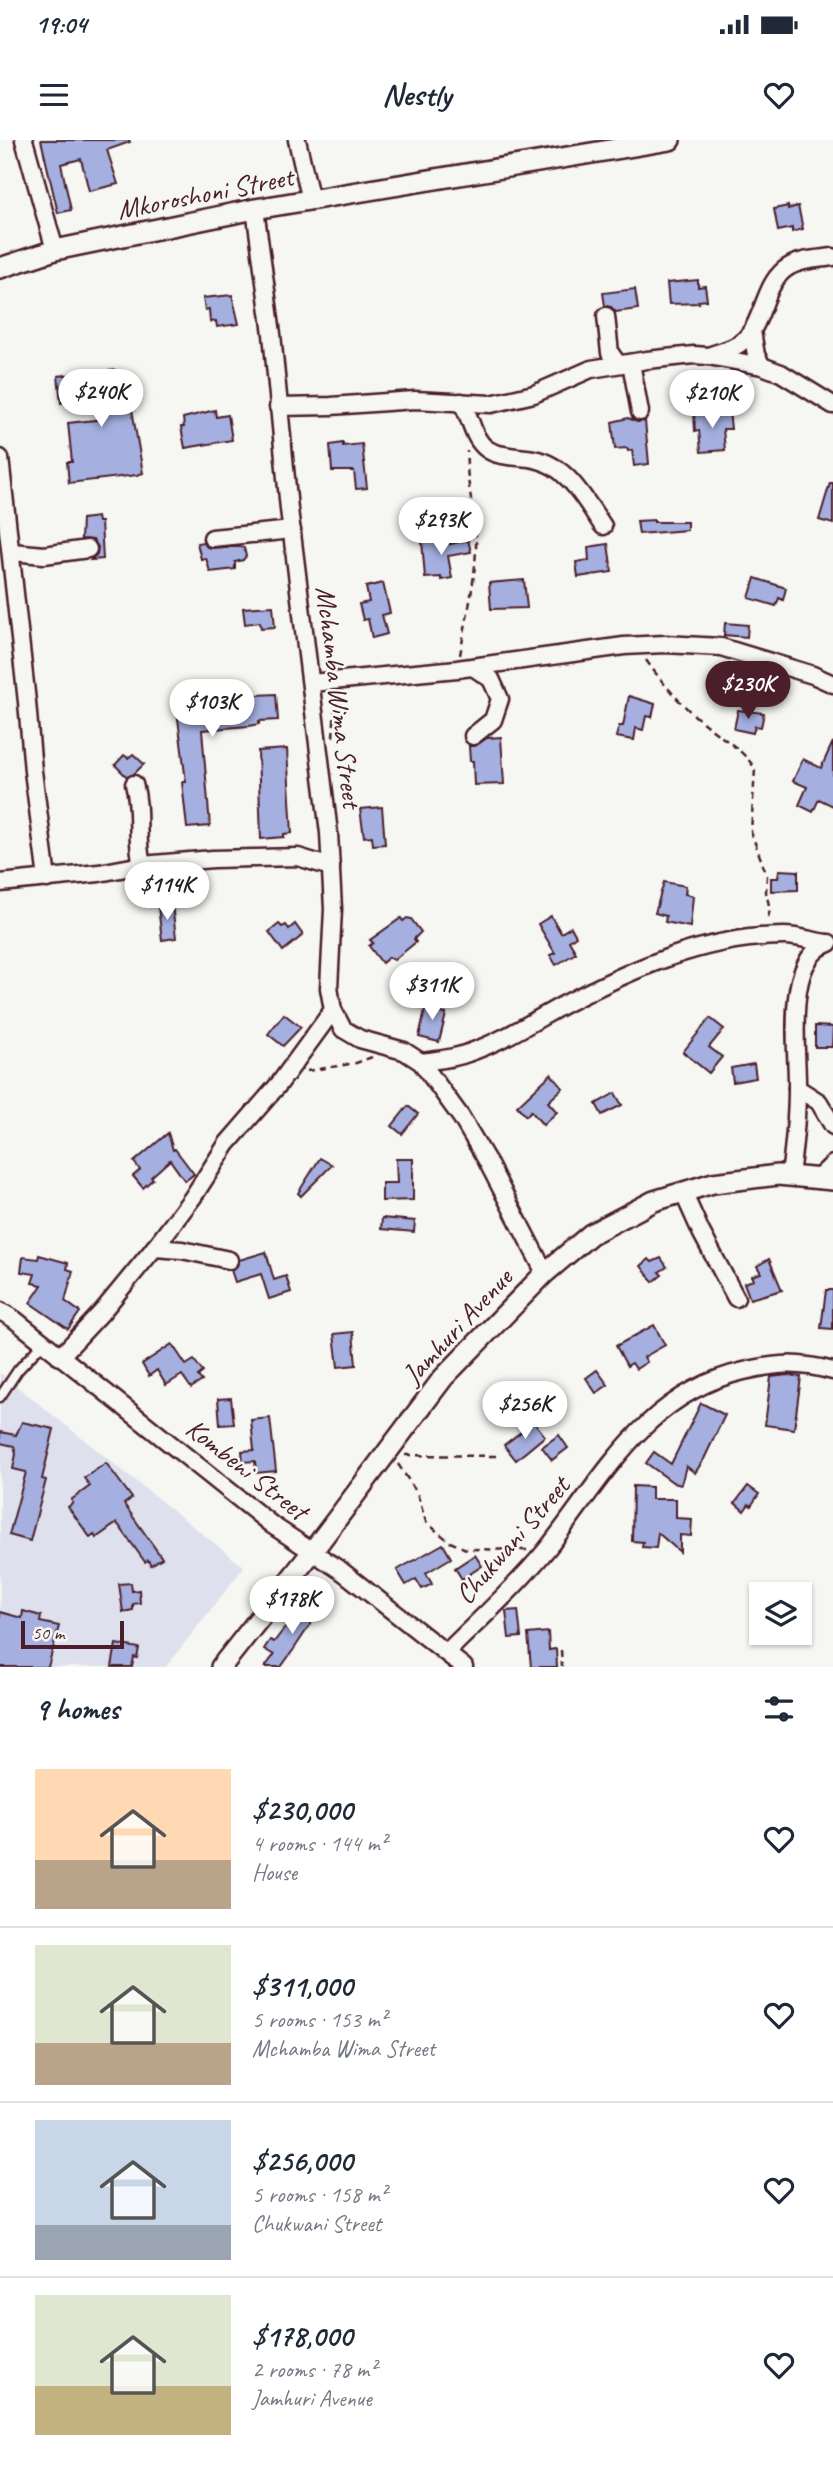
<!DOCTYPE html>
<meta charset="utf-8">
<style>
body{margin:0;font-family:Caveat,sans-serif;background:#f6f6f7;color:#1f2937;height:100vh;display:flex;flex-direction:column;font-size:26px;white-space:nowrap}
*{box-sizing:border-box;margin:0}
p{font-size:23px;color:#747a83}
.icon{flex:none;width:38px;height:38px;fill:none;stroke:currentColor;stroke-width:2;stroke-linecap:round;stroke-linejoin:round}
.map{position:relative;height:1527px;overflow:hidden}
.sheet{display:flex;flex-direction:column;background:#fff;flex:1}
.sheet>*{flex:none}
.buttons{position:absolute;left:749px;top:1442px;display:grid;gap:14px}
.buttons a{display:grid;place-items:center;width:63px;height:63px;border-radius:0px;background:#fff;box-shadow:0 2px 5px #0004;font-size:35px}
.scale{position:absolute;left:21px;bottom:18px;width:103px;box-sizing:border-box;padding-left:7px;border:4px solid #4a1f2b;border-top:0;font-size:19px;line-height:24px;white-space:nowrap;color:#4a1f2b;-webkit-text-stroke:5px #f6f6f2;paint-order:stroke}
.price{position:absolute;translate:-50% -60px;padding:0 16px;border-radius:24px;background:#fff;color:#222;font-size:23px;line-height:46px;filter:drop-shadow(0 2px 4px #0008)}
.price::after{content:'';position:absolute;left:50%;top:42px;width:21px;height:16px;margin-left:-10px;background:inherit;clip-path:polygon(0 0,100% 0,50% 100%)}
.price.on{background:#4a1f2b;color:#fff}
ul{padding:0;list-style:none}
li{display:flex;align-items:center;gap:21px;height:175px;padding:0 35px}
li+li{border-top:2px solid #e0e1e3}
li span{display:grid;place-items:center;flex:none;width:196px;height:140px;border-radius:0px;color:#555}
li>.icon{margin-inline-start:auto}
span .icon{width:84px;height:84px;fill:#fffc;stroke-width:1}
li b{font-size:30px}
h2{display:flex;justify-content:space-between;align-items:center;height:84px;padding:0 35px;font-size:30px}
.status{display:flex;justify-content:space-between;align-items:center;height:49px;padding:0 35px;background:#fff;direction:ltr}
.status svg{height:19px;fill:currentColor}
header{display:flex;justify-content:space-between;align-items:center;height:91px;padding:0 35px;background:#fff;font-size:32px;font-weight:700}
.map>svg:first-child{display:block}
.built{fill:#dee1ed}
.building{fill:#a5b0e0;stroke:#4a1f2b;stroke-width:2}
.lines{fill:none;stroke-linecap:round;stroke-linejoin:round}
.service-casing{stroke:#4a1f2b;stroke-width:13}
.minor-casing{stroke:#4a1f2b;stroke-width:21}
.tertiary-casing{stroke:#4a1f2b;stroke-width:24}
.path{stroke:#4a1f2b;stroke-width:2.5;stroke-dasharray:7 5;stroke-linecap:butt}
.service{stroke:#f6f6f2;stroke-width:8}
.minor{stroke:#f6f6f2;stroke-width:16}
.tertiary{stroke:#f6f6f2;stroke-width:19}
.labels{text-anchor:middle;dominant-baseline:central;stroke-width:5;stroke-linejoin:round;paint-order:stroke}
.street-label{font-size:28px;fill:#4a1f2b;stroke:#f6f6f2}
</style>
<div class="status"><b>19:04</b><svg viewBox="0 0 49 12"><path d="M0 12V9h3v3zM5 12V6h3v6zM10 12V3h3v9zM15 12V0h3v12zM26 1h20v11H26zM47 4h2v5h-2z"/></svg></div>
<header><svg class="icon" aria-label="menu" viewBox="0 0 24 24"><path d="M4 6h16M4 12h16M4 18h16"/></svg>Nestly<svg class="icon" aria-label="heart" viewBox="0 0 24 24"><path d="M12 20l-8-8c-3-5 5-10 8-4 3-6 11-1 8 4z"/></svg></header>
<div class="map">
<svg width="833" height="1527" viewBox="0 0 833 1527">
<rect width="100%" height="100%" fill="#f6f6f2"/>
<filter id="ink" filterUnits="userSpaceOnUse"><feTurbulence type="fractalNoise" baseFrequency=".0143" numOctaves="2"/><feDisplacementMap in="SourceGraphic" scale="14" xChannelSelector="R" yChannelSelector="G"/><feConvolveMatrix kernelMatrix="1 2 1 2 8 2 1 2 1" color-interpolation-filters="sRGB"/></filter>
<g filter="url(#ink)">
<!-- built -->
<path class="built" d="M0,1233L244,1427L166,1527H0Z"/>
<!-- building -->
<g class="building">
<path d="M41,0H129L130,2L107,10L118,44L89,51L81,19L61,24L71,70L58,73Z"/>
<path d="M788,66V69L798,66L803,89L792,92V88L778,91L774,69Z"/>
<path d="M698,140V147L705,146L707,160L698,161L699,163L669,164L667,143Z"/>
<path d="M635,149L638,169L616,172L611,167L605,166L603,153Z"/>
<path d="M232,155L239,184L217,187L216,181L210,182L209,169L205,170L203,158Z"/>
<path d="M116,230L117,247L128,246L143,333L137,335L69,343L67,322H72L68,283L104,279L102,258L61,263L58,236Z"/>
<path d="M215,270L216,277L228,275L232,300L185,308L181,287H184L183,278Z"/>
<path d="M729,271L731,289H723L725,310L701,312L699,290L695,291L694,273Z"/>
<path d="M628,278L637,282L645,281L649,324L634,326L632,310L628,311L627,308L615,309L612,282Z"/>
<path d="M343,303V306L362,304L367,348L356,349L354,331H332L330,305Z"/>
<path d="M830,343H833V384L819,380Z"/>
<path d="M97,377L98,382H101L103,419L91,420L97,414L98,407L93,400L81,399L82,379Z"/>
<path d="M654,380V382H687V390L639,394L637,381Z"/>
<path d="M448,399L450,404L468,400L471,412L448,416L452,438L441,440V437L425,438L422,401Z"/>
<path d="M203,402L207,407L212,408L238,406L244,408L246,416L243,420L235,422V429L210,432L206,418L201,419L197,403Z"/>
<path d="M608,404L612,432L578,437L576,422L589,420L588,407Z"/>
<path d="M755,438L786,448L783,460L779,458L776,466L749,458Z"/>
<path d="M524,440L527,468L491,469L489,443Z"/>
<path d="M383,443L390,473L382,475L387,494L372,498L368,479L363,480L359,464L369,462L366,447Z"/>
<path d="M273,466L275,487L261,488L260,482L245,484L243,468Z"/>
<path d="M725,483L748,485L747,497L724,495Z"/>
<path d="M198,553L199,558L276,554L278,580L259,581V584L249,586L202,590L210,686L187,688L182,642H186L175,555Z"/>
<path d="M629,556L655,564L652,577L646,576L643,590L636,588L634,600L616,597L619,586H623Z"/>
<path d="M738,570L764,573L761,587L755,586L753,593L734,589Z"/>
<path d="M501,597L504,644L474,645L473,621H470L469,606H475L487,598Z"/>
<path d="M833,602V666L819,659L813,672L799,665L807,647L793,641L803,619L821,628Z"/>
<path d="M287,609L292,693L284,694V697L261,699L258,611Z"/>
<path d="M133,614L144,624L134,634L127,637L115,625L124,615L128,618Z"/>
<path d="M382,667L385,704L373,705L372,696L364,697L360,669Z"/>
<path d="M779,730L798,731V750L771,751V738H778Z"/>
<path d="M664,742L686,746L685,754L693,756L690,787L665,782L666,776L655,773Z"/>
<path d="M172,764L176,798L162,800L158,766Z"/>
<path d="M551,776L561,793L571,787L576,796L569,801L576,813L556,825L550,815L555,813L538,784Z"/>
<path d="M401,778L403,781L407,778L411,779L421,792L414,799L416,802L394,820L389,817L382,823L369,806L373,803L370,800Z"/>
<path d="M279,784L282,787L286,785L289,789L295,784L303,795L283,811L269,792Z"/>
<path d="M430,847L435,872L446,874L439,902L419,897Z"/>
<path d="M284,874L301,887L283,906L268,894Z"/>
<path d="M710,878L724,889L709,907L722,917L709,933L683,912Z"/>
<path d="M815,886L833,887L832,907H815Z"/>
<path d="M754,924L756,938L733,942L731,928Z"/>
<path d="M551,934L563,948L548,962L557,972L543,985L531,971L526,976L517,966Z"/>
<path d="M615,953L622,965L602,975L596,964Z"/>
<path d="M408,966L418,974L402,994L392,986Z"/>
<path d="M168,993L173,1010L175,1009L194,1034L185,1041L170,1020L151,1037L153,1039L143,1048L133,1036L140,1030L134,1022Z"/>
<path d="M320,1018L332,1025L301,1056L298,1053Z"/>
<path d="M396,1019H413V1060L382,1061V1043H397Z"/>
<path d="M382,1078L415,1081L414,1092L381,1089Z"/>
<path d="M266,1112L274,1140L286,1136L291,1152L269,1159L261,1134L235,1142L231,1130L237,1126L239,1120Z"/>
<path d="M39,1115L68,1123L67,1129L73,1131L65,1161L80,1172L68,1189L30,1163L42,1145L32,1143L35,1134L21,1132L23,1117L38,1119Z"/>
<path d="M661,1118L667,1127L659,1132L662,1135L653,1142L641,1126L649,1119L652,1122Z"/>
<path d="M769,1119L782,1150L750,1159L744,1143L754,1140L752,1136L761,1133L757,1126Z"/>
<path d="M826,1150H833V1189L821,1188Z"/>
<path d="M654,1185L665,1205L644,1217L647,1222L636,1229L632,1223L627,1226L616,1206Z"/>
<path d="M353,1192L356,1225L338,1227L334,1194Z"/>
<path d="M172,1204L186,1225L194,1220L203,1232L198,1236L202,1241L191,1248L182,1235L166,1245L157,1230L149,1236L142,1224Z"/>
<path d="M597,1230L608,1245L596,1253L586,1238Z"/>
<path d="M788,1235L801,1237L794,1289L765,1285L771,1237Z"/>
<path d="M231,1258L234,1284L220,1285L218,1259Z"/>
<path d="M701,1263L725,1275L704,1319L695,1333L686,1326L681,1345L674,1343L646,1323L654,1312L671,1324Z"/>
<path d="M270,1278L276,1331L256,1333L255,1321L243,1322L242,1311L254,1310L251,1280Z"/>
<path d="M22,1282L54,1289L42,1339L46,1340L30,1401L9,1395L26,1332L13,1329L16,1314L14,1306L0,1303V1292L16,1295Z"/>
<path d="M534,1282L545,1296L516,1320L504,1305Z"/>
<path d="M559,1295L568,1308L552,1320L542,1307Z"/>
<path d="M106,1323L132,1358L124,1364L162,1418L151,1425L148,1420L145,1422L117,1383L96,1398L94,1394L90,1397L68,1367L73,1363L71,1360L90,1346L84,1338Z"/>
<path d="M633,1346L652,1347V1359H676V1378L692,1379L691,1396L680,1395V1412L658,1393L656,1408L642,1407L643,1402L632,1401Z"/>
<path d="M748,1346L759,1354L751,1366L749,1364L744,1371L735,1363Z"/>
<path d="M443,1404L451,1418L426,1433L432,1444L422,1449L416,1439L406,1445L397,1430Z"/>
<path d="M475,1415L482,1426L462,1439L455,1428Z"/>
<path d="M131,1443L132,1451L139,1450L140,1463L133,1464V1470L123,1472L119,1444Z"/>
<path d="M312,1460H318L323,1465L294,1509L281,1527H265L274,1515L264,1509L270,1500L274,1502L287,1485L292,1488Z"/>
<path d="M518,1470L521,1497L509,1498L506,1471Z"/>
<path d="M23,1471L41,1476L40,1482L59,1486L48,1527H0V1472L22,1478Z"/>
<path d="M548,1492L549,1510L556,1509L557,1527H531L528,1494Z"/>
<path d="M116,1504L139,1508L137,1518L134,1517L132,1527H112Z"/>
</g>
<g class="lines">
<!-- service casing -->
<g class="service-casing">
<path id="service" d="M0,1257L18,1230L43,1203"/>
</g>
<!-- minor casing -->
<g class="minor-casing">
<g id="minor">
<path d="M24,0L55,110"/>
<path d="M297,0L311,61"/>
<path d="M255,69L272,194L289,369L329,693L333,769L329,848L333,870L343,889L360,899L404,911L421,922L461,977L486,1019L545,1133"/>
<path d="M606,176L610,213L618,224"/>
<path d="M752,191L756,215L762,226"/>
<path d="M708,216C719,212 730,210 739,204C766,186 761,142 790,126C802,119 819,119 833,117"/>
<path d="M631,223L640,272"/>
<path d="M461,262C471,275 472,299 487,309C499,318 520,316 534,319C567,325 585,360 603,386"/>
<path d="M278,267L331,266L415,260L491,264L534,254L591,229L647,220L694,215L708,216L762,226L781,233L833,265"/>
<path d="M0,318L27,562L33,631L47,739"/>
<path d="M212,398L292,390"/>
<path d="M12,412L44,415L88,409"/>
<path d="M311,543L457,529L624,506L665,504L721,507L813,535L833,544"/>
<path d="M473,596L493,580L500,559L491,539L473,527"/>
<path d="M134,644C142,671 135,698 142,725"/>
<path d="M0,743L99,733L142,725L213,719L298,717L331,727"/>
<path d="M421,922C436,920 453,919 468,913C501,902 532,882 563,865C632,829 705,796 784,796C798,796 813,801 826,803"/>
<path d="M797,948L819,962L833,986"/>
<path d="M790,1035C794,1006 797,977 797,948C798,910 783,818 829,803"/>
<path d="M818,1038L833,1024"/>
<path d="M683,1052L701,1092L736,1158"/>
<path d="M154,1108L182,1110L229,1120"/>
<path d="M0,1171L14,1179L272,1385L343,1432L464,1527"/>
<path d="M60,1217L101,1173L156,1106L193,1057L227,1004L279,944L333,870"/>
<path d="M447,1512C480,1479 517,1446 547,1409C604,1337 646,1253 744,1231C778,1223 799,1222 833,1231"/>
</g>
</g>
<!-- tertiary casing -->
<g class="tertiary-casing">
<g id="tertiary">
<path d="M0,128L55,110L255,69L670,0"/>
<path d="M221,1527L312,1412L443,1238L545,1133L591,1094L654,1061L713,1043L778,1035L833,1040"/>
</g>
</g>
<!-- path -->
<g class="path">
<path d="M460,515C466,480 475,444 476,408C477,375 465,344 467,311"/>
<path d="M646,520C663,544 683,567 706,585C724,600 743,609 755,629L751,692L767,736L766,752L770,770L767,781"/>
<path d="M333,597L335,568L339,556"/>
<path d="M307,931L356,923L372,917"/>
<path d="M405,1315L500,1316"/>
<path d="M398,1324L417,1353L426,1382L450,1402L466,1409L527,1410"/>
<path d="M561,1510L562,1527"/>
</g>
<!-- service -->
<use href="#service" class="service"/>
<!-- minor -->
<use href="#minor" class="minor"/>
<!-- tertiary -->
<use href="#tertiary" class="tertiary"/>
</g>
</g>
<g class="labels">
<!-- street labels -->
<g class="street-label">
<text transform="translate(205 53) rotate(-11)">Mkoroshoni Street</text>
<text transform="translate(339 557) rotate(83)">Mchamba Wima Street</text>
<text transform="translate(457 1186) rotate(-47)">Jamhuri Avenue</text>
<text transform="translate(247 1329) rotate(38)">Kombeni Street</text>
<text transform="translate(512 1400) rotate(-49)">Chukwani Street</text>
</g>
</g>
</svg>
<div class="buttons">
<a><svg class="icon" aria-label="layers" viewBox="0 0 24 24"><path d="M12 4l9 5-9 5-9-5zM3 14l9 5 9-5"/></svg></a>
</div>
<div class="scale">50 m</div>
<b class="price" style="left:101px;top:289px">$240K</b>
<b class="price" style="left:712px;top:290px">$210K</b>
<b class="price" style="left:441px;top:417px">$293K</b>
<b class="price on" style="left:748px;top:581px">$230K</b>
<b class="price" style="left:212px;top:599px">$103K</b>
<b class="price" style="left:167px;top:782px">$114K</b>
<b class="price" style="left:432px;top:882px">$311K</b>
<b class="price" style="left:525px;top:1301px">$256K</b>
<b class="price" style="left:292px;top:1496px">$178K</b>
</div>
<section class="sheet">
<h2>9 homes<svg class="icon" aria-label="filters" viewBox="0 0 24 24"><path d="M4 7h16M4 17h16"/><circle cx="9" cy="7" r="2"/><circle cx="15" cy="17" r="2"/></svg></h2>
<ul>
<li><span style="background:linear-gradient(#ffd9b3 65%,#b9a48a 0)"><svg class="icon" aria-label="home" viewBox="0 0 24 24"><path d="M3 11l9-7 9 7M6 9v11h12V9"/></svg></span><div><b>$230,000</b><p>4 rooms · 144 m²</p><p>House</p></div><svg class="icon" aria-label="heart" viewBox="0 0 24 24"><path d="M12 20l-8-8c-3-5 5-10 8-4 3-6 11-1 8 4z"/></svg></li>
<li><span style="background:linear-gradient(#dfe7d0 70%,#b9a48a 0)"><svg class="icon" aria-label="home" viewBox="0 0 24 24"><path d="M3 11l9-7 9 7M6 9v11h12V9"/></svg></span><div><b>$311,000</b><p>5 rooms · 153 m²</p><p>Mchamba Wima Street</p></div><svg class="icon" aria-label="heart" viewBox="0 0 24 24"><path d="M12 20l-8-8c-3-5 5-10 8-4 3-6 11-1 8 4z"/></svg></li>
<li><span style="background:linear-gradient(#c9d6e8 75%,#9aa5b1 0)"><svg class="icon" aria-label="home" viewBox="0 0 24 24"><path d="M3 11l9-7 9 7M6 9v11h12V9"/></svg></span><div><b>$256,000</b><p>5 rooms · 158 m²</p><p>Chukwani Street</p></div><svg class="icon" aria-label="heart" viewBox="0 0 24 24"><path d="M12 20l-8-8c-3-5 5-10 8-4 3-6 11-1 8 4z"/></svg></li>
<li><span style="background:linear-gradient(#dfe7d0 65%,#c2b280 0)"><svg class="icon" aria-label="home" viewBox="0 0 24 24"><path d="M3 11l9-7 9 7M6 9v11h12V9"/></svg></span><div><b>$178,000</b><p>2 rooms · 78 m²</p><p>Jamhuri Avenue</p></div><svg class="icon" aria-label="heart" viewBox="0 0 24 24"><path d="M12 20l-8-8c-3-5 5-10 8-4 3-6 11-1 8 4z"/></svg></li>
</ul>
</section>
